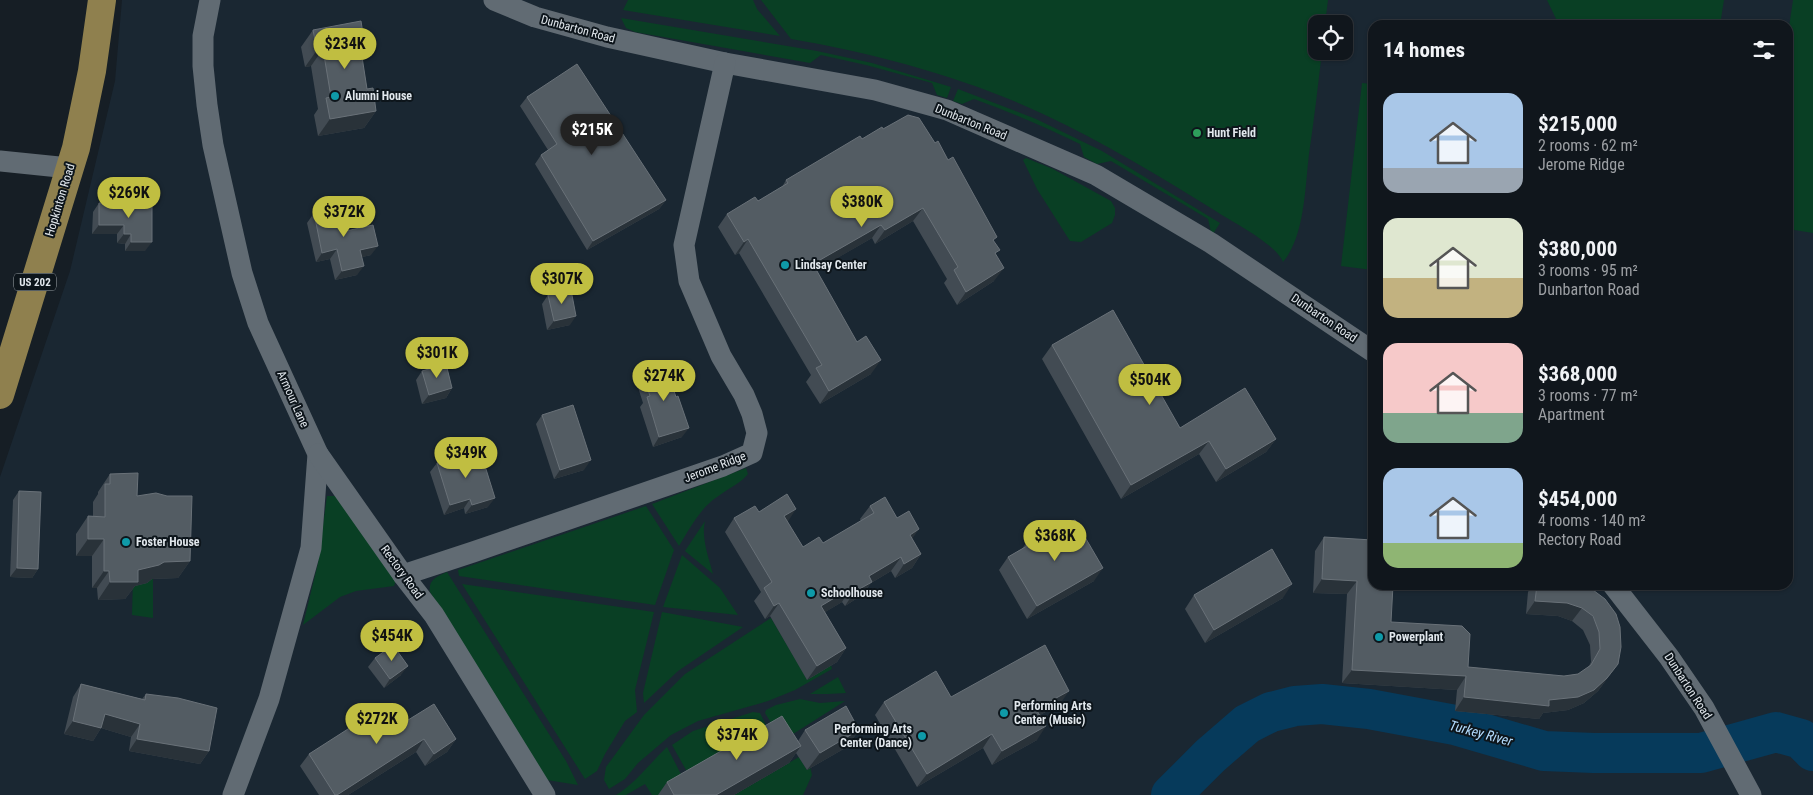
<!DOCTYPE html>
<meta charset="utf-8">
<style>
body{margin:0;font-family:"Roboto Condensed",sans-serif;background:#1e2329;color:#f1f3f6;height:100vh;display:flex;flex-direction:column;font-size:19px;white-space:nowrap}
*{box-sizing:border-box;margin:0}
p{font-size:16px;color:#9c9fa3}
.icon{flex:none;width:28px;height:28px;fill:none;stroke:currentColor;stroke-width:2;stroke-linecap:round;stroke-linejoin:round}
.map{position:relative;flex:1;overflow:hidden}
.details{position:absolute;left:1368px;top:20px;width:425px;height:570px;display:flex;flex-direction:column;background:#10161c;border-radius:15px;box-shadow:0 1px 4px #0004,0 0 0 1px #30353b}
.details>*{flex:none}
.controls{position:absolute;left:1308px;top:15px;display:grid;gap:10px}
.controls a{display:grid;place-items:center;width:45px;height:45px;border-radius:10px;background:#10161c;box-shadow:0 1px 4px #0004,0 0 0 1px #30353b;font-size:25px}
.price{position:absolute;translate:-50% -42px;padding:0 11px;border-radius:18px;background:#c0be41;color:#111;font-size:16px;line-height:32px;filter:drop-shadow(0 1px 2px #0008)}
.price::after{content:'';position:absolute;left:50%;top:30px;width:15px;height:11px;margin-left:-8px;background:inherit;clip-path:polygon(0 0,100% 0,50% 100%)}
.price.on{background:#222;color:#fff}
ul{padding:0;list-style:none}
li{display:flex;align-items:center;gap:15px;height:125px;padding:0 15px}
li span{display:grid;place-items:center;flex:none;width:140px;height:100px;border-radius:15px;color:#555}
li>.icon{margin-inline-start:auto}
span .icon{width:60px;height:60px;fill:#fffc;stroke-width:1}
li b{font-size:21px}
h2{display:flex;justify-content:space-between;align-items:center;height:60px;padding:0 15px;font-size:21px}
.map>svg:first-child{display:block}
.built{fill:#1a2732;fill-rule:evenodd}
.green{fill:#093f24}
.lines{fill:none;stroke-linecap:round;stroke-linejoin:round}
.river{stroke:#063a5b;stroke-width:40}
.street{stroke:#616b73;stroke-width:21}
.primary{stroke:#8f804e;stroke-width:28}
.wall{fill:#424b53}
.shaded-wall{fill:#293239}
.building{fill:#535c63;stroke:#697178}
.culture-dot{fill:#0f9aa8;stroke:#0d151b;stroke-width:2}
.leisure-dot{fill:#2e9e5b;stroke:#0d151b;stroke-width:2}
.labels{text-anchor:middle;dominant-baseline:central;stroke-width:4;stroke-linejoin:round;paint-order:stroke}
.shield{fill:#0d151b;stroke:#a1a8ad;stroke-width:1}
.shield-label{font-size:11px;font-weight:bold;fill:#e1e7ec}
.street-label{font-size:12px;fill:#e1e7ec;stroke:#0d151b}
.poi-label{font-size:12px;font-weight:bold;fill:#e1e7ec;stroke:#0d151b;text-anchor:start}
.water-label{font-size:14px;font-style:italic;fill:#b3dcfe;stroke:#0d151b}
</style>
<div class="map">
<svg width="1813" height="795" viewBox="0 0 1813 795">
<rect width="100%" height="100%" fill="#161e25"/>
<!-- built -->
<path class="built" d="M122,0H1813V795H0V477L70,271L115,81ZM1316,24H1344V51H1316ZM1372,25H1788V585H1372Z"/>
<!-- green -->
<g class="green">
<path d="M628,0H753L757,9L780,36L623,10Z"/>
<path d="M761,0H1328L1325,24H1316V51H1322C1318,86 1314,120 1309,154C1305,187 1305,236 1283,262C1275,243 1232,222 1214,210C1159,176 1103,142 1043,114C967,78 874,53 791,39Z"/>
<path d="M1547,0H1724L1720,25H1559Z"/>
<path d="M1793,0H1813V233L1788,229V34Z"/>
<path d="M621,18L817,51L872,63L951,87L947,98L937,95L932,83L866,65L821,55L810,63L635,32L626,28Z"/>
<path d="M1362,83L1372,84V270L1341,266Z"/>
<path d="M958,89L1036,119L1102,151L1220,223L1213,234L1211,232L1208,219L1111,161L1097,164L1084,157L1080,144C1045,127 1010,112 974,99L962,104L953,101Z"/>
<path d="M1026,158L1053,169L1111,201L1115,208V215L1112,223L1081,242L1070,241L1037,189L1023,160Z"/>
<path d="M746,468L748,474C740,484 727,489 717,497C700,508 689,530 679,546L652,504Z"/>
<path d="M327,496H339L396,580L394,586L356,591L340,597L303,625L318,563Z"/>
<path d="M646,506L674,550L655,605L459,576L458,570Z"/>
<path d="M705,521C701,538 709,558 713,574L685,551Z"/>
<path d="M682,555L720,588L738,615L663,607Z"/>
<path d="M447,572L566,761L578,785L547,780L430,592C428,579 437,577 447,572Z"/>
<path d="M133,578L153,579V618L132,615Z"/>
<path d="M462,584L654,612L635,690L637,712L625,721L605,754L597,771L585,779Z"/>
<path d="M662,612L743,627L678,671L644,703L643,693Z"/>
<path d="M771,618L807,679L831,665L832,669L795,690L768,701L698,721L671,735L638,763L625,779L609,789L604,780L606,767L644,715L685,674Z"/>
<path d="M838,677L846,693L828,694H810Z"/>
<path d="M800,699L820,703L845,701L782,741L765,713L766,710L776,705Z"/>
<path d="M753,712L760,713L770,733L691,779L672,745L693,731Z"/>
<path d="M667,747L685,782L662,795H652L645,784L626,795H616C636,783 650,763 667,747Z"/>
<path d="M799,757L807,770L810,767L812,775L803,795H734Z"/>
</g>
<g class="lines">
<!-- river -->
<path class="river" d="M1171,795L1210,756L1247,724L1271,712L1295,706L1322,704L1369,709L1455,725L1544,751L1594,753H1701L1776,732L1801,739L1813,751"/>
<!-- street -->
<g class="street">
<path d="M210,0L203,36V66L207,105L213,145L242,273L258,323L318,454L311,548L269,699L233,795"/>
<path d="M494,0L535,17L607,37L725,63L875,90L947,110L1096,175L1211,243L1372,351"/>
<path d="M0,161L69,168"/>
<path d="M318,454L403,575L434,615L545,795"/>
<path d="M403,575L473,552L723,466L752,453L757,433L752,414L744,395L721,356L689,281L684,245L725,63"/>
<path d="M1613,585L1669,657L1704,708L1751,795"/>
</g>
<!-- primary -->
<path class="primary" d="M0,395L76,148L92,71L102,0"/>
</g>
<!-- wall -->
<g class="wall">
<path d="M313,30L364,40L360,46L367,89L376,111L364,128L318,136L314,115L318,109L311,66L305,67L301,47Z"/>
<path d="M527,97L666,200L659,209L587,250L535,164L541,155L548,150L520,106Z"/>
<path d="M883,129L994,241L996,256L994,281L957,305L944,283L947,279L913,221L875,244L872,238L816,270L871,374L820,404L806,382L811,375L739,253L735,255L718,227L727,214L758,201L782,187L786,180L862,139Z"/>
<path d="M99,203L152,204L145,251H125V244L117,243V234H92L93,212Z"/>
<path d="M314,213L346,231L371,255L362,257L357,275L335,280L330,259L316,262L307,223Z"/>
<path d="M548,295L570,325L547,330L542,304Z"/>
<path d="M1052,345L1180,428L1276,439L1266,452L1216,482L1199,454L1121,499L1042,359Z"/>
<path d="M422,371L452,388L446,398L422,404L416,380Z"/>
<path d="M642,371L682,437L653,447L640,407L643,403L636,381Z"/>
<path d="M542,415L584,470L554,479L536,424Z"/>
<path d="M437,463L488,507L465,514L464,508L444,515L430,472Z"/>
<path d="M110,474L137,496L190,561L178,578L152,579L147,583L135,586L125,599L98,600L97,588H92V556H76V534L88,516H93V502L98,494V492Z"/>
<path d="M19,491L38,569L32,578L10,577L13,500Z"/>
<path d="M870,506L897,518L912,539L921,554L912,568L895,578L891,571L871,583L862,595L845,606L842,602L825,612L846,648L837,662L807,680L770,616L765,619L754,601L761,592L725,532L734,518L759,512L787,522L803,547L823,543L861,521L860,519Z"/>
<path d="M1058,530L1094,581L1027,619L999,570L1008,557L1022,549L1026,543Z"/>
<path d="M1324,537L1391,622L1468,667L1564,676L1578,674L1588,668L1591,662L1590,645L1583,630L1572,621L1558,616L1526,614L1528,592L1532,585H1576L1618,664L1598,691L1584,703L1568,710L1543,713L1539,719L1455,711L1457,690L1342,683L1347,594L1313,593L1315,551Z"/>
<path d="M1194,595L1283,598L1205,643L1185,609Z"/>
<path d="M375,658L401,675L384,688L368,667Z"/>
<path d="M81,684L142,699L146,694L209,751L200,764L129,751L131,737L101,728L93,741L64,734L73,697Z"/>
<path d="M951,697L1060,704L1040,715L1037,740L992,765L983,748L917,787L875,715L884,702Z"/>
<path d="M400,725L456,739L447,752L425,766L416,752L348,795H319L300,766L309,754Z"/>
<path d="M805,730H859L847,747L807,770L796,753L789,763L734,795H658L667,782L798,741Z"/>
</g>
<!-- shaded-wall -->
<g class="shaded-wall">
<path d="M323,49L311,66L305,67L317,50Z"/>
<path d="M376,111L364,128L318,136L330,119Z"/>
<path d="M666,200L659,209L587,250L593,241Z"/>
<path d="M923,208L913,221L875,244L885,230Z"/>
<path d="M99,225H124L117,234H92Z"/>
<path d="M881,225L872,238L803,278L813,264Z"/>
<path d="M124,234H131L125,244L117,243Z"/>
<path d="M748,239L739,253L735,255L744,242Z"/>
<path d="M131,242H152L145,251H125Z"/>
<path d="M378,246L371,255L354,259L360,250Z"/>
<path d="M337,249L330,259L316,262L322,253Z"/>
<path d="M364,266L357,275L335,280L342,271Z"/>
<path d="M1004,268L994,281L957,305L966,292Z"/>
<path d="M576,316L570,325L547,330L554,321Z"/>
<path d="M881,360L871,374L820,404L829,391Z"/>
<path d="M452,388L446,398L422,404L429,395Z"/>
<path d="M689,428L682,437L653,447L659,437Z"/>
<path d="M1276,439L1266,452L1216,482L1226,469Z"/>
<path d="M1209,441L1199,454L1121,499L1131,485Z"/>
<path d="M591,460L584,470L554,479L560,470Z"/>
<path d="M495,498L488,507L465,514L472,505Z"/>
<path d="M470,499L464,508L444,515L450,505Z"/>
<path d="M796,509L787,523L784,516Z"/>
<path d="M919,529L910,542V535Z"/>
<path d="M88,539H104L92,556H76Z"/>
<path d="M921,554L912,568L895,578L904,564Z"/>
<path d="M901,557L891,571L871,583L862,595L845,606L854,592L869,576Z"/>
<path d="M190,561L178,578L152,579L147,583L135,586L125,599L98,600L110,582L138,570L164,562Z"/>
<path d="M17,568L38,569L32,578L10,577Z"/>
<path d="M1103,568L1094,581L1027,619L1037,606Z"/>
<path d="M104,571H109L97,588H92Z"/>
<path d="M1322,579L1357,581L1347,594L1313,593Z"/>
<path d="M1292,584L1283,598L1205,643L1214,630Z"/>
<path d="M851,588L842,602L812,620L821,606Z"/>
<path d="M1535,601L1567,603L1582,608L1572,621L1558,616L1526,614Z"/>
<path d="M779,603L770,616L765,619L774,606Z"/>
<path d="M846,648L837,662L807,680L817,666Z"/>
<path d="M1618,664L1598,691L1584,703L1568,710L1543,713L1539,719L1455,711L1464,697L1549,700Z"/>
<path d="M408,666L401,675L384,688L390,679Z"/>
<path d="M1352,670L1466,676L1457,690L1342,683Z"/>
<path d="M1069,691L1060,704L1027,722L1036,709Z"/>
<path d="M105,714L140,724L131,737L101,728L93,741L64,734L73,721Z"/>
<path d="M1046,726L1037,740L992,765L1002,751Z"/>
<path d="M859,730L847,747L807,770L820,753Z"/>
<path d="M992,734L983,748L917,787L927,774Z"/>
<path d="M137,739L209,751L200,764L129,751Z"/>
<path d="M424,739L416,752L348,795H337Z"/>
<path d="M456,739L447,752L425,766L434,754Z"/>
<path d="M801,746L789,763L734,795H716Z"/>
</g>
<!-- building -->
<g class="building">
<path d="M361,21L364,40L360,44L367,89L373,88L376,111L330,119L326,98L331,97L323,49L317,50L313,30Z"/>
<path d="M577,64L666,200L593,241L541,155L557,144L527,97Z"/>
<path d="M908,115L919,118L935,143L938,141L948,160L953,157L997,237L993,240L1000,250L995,253L1004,268L966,292L954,270L958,267L923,208L885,230L881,225L813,264L857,342L866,336L881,360L829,391L816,368L822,365L748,239L744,242L727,214L755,197L758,201L788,183L786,180L860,136L862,139L882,127L883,129Z"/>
<path d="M99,203L152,204V242H131V234H124V225H99Z"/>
<path d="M341,207L346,231L373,225L378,246L360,250L364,266L342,271L337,249L322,253L314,213Z"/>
<path d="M571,290L576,316L554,321L548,295Z"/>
<path d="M1113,310L1180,428L1245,388L1276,439L1226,469L1209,441L1131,485L1052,345Z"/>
<path d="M446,364L452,388L429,395L422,371Z"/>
<path d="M665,364L676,397L678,396L689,428L659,437L647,397L650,396L642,371Z"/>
<path d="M573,405L591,460L560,470L542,415Z"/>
<path d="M480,450L495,498L472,505L470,499L450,505L437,463Z"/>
<path d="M138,473L137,496L156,493L167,496H192L190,561L164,562L159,565L138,570V582H110L109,571H104V539H88V516L105,517V484H110V474Z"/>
<path d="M19,491L41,492L38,569L17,568Z"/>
<path d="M787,494L796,509L784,516L803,547L819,537L823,543L874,513L870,506L885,497L897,518L909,511L919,529L910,535L921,554L904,564L901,557L869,576L872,582L854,592L851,588L821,606L846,648L817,666L779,603L774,606L764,588L772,582L734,518L755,506L759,512Z"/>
<path d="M1075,520L1103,568L1037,606L1008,557L1027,546L1026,543L1056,526L1058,530Z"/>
<path d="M1324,537L1372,540V585H1393L1391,622L1462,626L1470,634L1468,667L1564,676L1578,674L1591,665L1600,649L1599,632L1593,616L1582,608L1567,603L1535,601L1537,585H1576L1593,590L1605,599L1616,614L1620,627L1621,647L1618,664L1607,678L1594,690L1578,697L1549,700V706L1464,697L1466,676L1352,670L1357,581L1322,579Z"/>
<path d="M1272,549L1292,584L1214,630L1194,595Z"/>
<path d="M393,645L408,666L390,679L375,658Z"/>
<path d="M1045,645L1069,691L1036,709L1046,726L1002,751L992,734L927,774L884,702L936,671L951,697Z"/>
<path d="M81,684L145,700L146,694L178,698L217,708L209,751L137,739L140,724L105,714L101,728L73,721Z"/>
<path d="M387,704L400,725L434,704L456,739L434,754L424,739L337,795H335L309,754Z"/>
<path d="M846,706L859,730L820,753L805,730Z"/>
<path d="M782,716L801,746L716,795H674L667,782Z"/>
</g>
<!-- markers -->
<g class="culture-dot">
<circle cx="335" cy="96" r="5"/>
<circle cx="785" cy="265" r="5"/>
<circle cx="126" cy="542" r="5"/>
<circle cx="811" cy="593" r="5"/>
<circle cx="1379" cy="637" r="5"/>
<circle cx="1004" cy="713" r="5"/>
<circle cx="922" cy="736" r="5"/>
</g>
<circle class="leisure-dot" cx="1197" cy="133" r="5"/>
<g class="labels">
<!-- shield labels -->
<rect class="shield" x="14" y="273.5" width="42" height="17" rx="4"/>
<g class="shield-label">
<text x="35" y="282">US 202</text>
</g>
<!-- street labels -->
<g class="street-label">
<text transform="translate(578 29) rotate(15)">Dunbarton Road</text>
<text transform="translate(971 122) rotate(22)">Dunbarton Road</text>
<text transform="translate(60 200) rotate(-73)">Hopkinton Road</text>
<text transform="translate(1324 318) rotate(34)">Dunbarton Road</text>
<text transform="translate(293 399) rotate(66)">Armour Lane</text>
<text transform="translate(715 467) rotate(-21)">Jerome Ridge</text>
<text transform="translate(402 572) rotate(54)">Rectory Road</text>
<text transform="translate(1688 686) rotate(57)">Dunbarton Road</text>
</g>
<!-- poi labels -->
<g class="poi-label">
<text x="345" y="96">Alumni House</text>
<text x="1207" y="133">Hunt Field</text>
<text x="795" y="265">Lindsay Center</text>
<text x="136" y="542">Foster House</text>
<text x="821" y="593">Schoolhouse</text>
<text x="1389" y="637">Powerplant</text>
<text x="1014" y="706">Performing Arts<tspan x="1014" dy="14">Center (Music)</tspan></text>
<text x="912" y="729" text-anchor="end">Performing Arts<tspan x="912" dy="14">Center (Dance)</tspan></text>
</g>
<!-- water labels -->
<g class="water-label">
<text transform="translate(1481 733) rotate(15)">Turkey River</text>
</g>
</g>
</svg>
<div class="controls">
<a><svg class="icon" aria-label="locate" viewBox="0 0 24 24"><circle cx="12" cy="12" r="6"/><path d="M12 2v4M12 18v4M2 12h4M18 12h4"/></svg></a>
</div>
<b class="price" style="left:345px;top:70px">$234K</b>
<b class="price on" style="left:592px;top:156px">$215K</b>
<b class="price" style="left:129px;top:219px">$269K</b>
<b class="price" style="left:862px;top:228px">$380K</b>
<b class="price" style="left:344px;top:238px">$372K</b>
<b class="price" style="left:562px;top:305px">$307K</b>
<b class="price" style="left:437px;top:379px">$301K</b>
<b class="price" style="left:664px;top:402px">$274K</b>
<b class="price" style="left:1150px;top:406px">$504K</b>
<b class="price" style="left:466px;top:479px">$349K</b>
<b class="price" style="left:1055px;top:562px">$368K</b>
<b class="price" style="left:392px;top:662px">$454K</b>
<b class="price" style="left:377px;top:745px">$272K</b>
<b class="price" style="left:737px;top:761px">$374K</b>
<section class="details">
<h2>14 homes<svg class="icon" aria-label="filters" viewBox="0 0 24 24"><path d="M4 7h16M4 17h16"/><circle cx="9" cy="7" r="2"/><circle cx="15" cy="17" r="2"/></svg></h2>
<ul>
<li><span style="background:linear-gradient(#a9c7e8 75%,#9aa5b1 0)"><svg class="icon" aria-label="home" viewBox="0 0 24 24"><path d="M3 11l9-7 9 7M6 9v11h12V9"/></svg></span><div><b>$215,000</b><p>2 rooms · 62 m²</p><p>Jerome Ridge</p></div></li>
<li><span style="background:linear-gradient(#dfe7d0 60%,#c2b280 0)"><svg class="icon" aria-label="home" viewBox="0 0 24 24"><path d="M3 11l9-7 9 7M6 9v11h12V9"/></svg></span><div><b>$380,000</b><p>3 rooms · 95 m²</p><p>Dunbarton Road</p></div></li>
<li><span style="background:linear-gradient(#f6c9c9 70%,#7fa58c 0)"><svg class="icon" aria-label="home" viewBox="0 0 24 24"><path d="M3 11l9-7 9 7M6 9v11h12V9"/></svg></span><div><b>$368,000</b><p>3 rooms · 77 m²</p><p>Apartment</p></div></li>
<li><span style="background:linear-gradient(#a9c7e8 75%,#8fb573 0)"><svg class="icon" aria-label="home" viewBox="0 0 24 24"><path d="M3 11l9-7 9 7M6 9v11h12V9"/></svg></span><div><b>$454,000</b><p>4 rooms · 140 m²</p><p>Rectory Road</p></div></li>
</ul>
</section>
</div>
